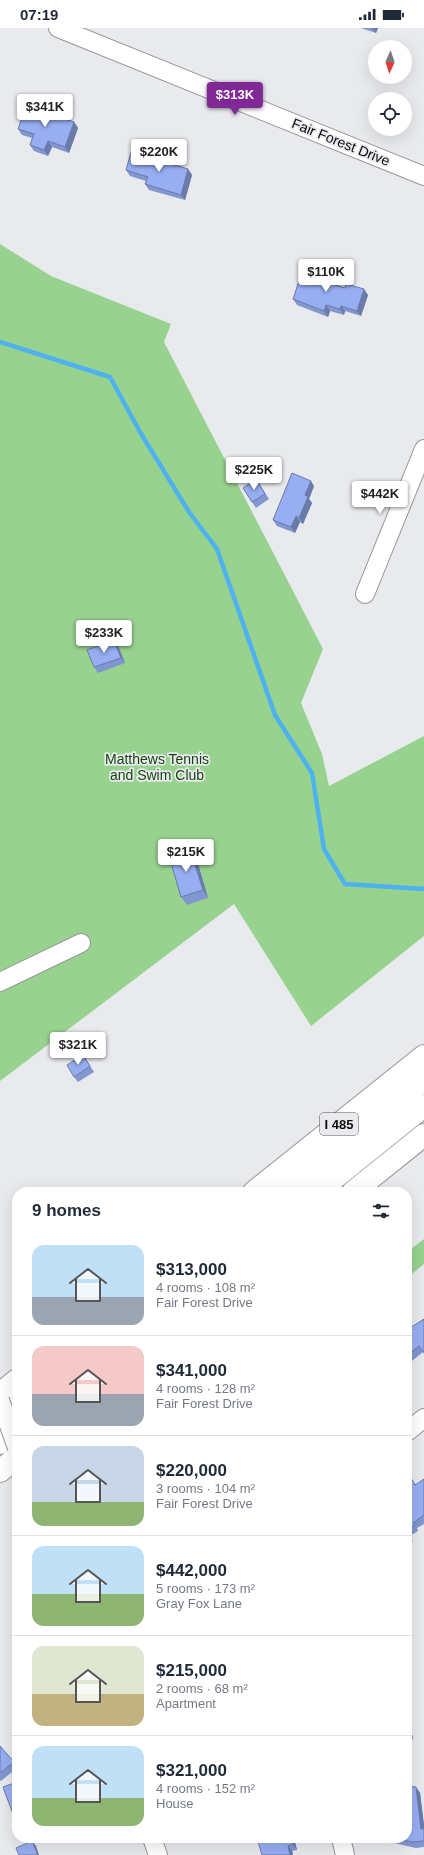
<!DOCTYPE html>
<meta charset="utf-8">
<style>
body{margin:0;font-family:Arial,sans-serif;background:#f6f6f7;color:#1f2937;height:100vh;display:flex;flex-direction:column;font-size:15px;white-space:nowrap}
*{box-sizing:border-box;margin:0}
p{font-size:13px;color:#747a83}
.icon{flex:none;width:22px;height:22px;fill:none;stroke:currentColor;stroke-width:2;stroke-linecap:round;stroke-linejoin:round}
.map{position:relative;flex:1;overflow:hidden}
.drawer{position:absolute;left:12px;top:1159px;width:400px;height:656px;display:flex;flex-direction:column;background:#fff;border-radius:16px;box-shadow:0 4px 16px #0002}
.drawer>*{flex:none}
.needle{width:26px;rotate:183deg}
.buttons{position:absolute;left:368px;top:12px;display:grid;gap:8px}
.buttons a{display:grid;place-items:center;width:44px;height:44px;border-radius:50%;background:#fff;box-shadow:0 4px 16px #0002;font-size:20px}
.price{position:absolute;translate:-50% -34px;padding:0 9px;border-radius:4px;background:#fff;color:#222;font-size:13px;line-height:26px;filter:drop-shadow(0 1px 2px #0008)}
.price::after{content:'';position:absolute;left:50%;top:24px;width:12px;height:9px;margin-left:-6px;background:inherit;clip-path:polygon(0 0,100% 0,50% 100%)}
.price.selected{background:#7f2896;color:#fff}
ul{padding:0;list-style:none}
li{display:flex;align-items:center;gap:12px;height:100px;padding:0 20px}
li+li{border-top:1px solid #e0e1e3}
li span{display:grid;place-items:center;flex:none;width:112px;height:80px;border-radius:12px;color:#555}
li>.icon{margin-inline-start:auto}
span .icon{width:48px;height:48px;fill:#fffc;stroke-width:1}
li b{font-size:17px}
h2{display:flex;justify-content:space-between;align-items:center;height:48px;padding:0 20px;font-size:17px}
.status{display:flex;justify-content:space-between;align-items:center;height:28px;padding:0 20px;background:#fff;direction:ltr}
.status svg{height:11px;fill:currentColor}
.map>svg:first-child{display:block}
.green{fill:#98d28f}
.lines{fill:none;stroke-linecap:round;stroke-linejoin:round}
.stream{stroke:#4db2ef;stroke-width:4.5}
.minor-casing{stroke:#959698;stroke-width:20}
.highway-casing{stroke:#959698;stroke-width:24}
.minor{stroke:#fff;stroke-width:18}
.highway{stroke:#fff;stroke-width:22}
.minor-bridge-casing{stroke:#959698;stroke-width:20;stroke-linecap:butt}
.minor-bridge{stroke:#fff;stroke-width:18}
.wall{fill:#8296d0}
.shaded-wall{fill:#6a7aa9}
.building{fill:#97aef2;stroke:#6a7aa9}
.labels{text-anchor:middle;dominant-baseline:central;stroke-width:3.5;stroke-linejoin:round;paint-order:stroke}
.shield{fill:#e9eaed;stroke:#4e4f50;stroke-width:1}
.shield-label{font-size:13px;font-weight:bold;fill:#0c0c0d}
.street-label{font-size:14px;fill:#0c0c0d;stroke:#e9eaed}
.park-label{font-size:14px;fill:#174410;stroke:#e9eaed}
</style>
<div class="status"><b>07:19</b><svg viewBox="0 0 49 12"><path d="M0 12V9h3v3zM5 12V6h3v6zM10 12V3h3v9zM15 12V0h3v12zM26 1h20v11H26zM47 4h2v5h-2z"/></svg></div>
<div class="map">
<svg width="424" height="1827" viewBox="0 0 424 1827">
<rect width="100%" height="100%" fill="#e9eaed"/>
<!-- green -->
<g class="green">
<path d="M0,216L51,248L171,296L164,314L323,621L301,675L322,726L329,758L424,708V908L311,998L234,876L0,1053Z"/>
<path d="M424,1211V1236L407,1250V1224Z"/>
</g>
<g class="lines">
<!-- stream -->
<path class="stream" d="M0,314L110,349L140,404L189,484L217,521L275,687L312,745L324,821L345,856L424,861"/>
<!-- minor casing -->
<g class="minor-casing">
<g id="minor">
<path d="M58,0L424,148"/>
<path d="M365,566L424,421"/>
<path d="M0,954L81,915"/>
<path d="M407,1404L424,1390"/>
<path d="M152,1810L158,1827"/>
<path d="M341,1810L345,1827"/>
</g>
</g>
<!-- highway casing -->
<g class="highway-casing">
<g id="highway">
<path d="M254,1164L424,1028"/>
<path d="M285,1164L424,1052"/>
<path d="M317,1164L424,1078"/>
<path d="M353,1164L424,1107"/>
<path d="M0,1366L17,1352"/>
<path d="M0,1392L17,1379"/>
<path d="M0,1415L17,1402"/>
<path d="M0,1443L17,1429"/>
</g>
</g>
<!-- minor -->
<use href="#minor" class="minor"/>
<!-- highway -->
<use href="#highway" class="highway"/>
<!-- minor-bridge casing -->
<g class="minor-bridge-casing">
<path id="minor-bridge" d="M0,1372L17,1420"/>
</g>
<!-- minor-bridge -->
<use href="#minor-bridge" class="minor-bridge"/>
</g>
<!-- wall -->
<g class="wall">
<path d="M361,0H378L376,5Z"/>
<path d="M74,94L78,100L69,125L52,119L48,128L34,123L30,117L32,110L22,107L18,101Z"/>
<path d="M188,141L192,147L185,172L149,162L145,156L146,153L130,148L126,142Z"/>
<path d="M321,247L325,253V254L368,267L361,288L345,283L344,287L330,283L328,289L297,277L293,271Z"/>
<path d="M260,457L269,471L256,480L252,474Z"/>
<path d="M314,458L309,471L312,475L303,496L300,494L295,505L277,498L273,492Z"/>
<path d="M114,612L118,618L125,635L98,645L94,639Z"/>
<path d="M190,821L196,829L208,870L187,877L181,869Z"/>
<path d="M83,1027L94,1044L78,1054L74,1049Z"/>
<path d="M424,1291V1326L423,1324L407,1337V1302Z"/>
<path d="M407,1450L416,1457L424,1451V1496L417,1500L418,1503L410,1508L413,1513L407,1517Z"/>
<path d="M407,1684L413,1711L407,1713Z"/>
<path d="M0,1718L17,1739V1740L1,1753L0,1752Z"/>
<path d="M416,1759L420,1765L424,1797V1819L416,1820L394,1815L390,1810H407Z"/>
<path d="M294,1810L297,1822L292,1823L293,1827H262Z"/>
</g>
<!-- shaded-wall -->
<g class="shaded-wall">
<path d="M372,0H378L376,5Z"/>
<path d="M74,94L78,100L69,125L65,119Z"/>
<path d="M48,113L52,119L48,128L44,122Z"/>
<path d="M188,141L192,147L185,172L181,167Z"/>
<path d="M321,247L325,253L323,258L319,252Z"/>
<path d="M364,261L368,267L361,288L357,283Z"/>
<path d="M326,277L330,283L328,289L324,283Z"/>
<path d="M341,278L345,283L344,287L340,281Z"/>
<path d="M311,453L314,458L309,471L312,475L303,496L299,490L305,467Z"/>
<path d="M296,488L300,494L295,505L291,499Z"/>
<path d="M114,612L118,618L125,635L121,630Z"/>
<path d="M190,821L196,829L208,870L203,862Z"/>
<path d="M407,1684L413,1711L409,1706L407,1697Z"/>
<path d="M416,1759L420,1765L424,1797V1805L421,1801Z"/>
<path d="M292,1810H294L297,1822L293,1816Z"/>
<path d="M32,1813L36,1818L39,1827H38Z"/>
<path d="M288,1818L292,1823L293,1827H290Z"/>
</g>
<!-- building -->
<g class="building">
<path d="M26,78L74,94L65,119L48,113L44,122L30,117L34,106L18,101Z"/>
<path d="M131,124L188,141L181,167L145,156L148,149L126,142Z"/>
<path d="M303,241L321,247L319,252L345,260L346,256L364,261L357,283L341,278L340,281L326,277L324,283L293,271Z"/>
<path d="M292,445L311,453L305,467L308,469L299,490L296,488L291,499L273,492Z"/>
<path d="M256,451L265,466L252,474L243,460Z"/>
<path d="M114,612L121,630L94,639L87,622Z"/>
<path d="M190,821L203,862L181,869L169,828Z"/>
<path d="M83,1027L90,1038L74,1049L67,1037Z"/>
<path d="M424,1291V1324H423L419,1318L407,1328V1302Z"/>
<path d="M410,1448L415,1457L424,1451V1487L413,1495L415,1497L407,1502V1450Z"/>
<path d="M407,1504L409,1508L407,1509Z"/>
<path d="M407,1697L409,1706H407Z"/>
<path d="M0,1718L14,1734L0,1745Z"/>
<path d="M17,1754V1797L3,1759Z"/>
<path d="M407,1758L416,1759L421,1801H424V1813L412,1814L392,1810H407Z"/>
<path d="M257,1810H292L293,1816L288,1818L290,1827H262Z"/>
<path d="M32,1813L38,1827H19L16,1820Z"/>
</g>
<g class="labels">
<!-- shield labels -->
<rect class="shield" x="320" y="1085" width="38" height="22" rx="3"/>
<g class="shield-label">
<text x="339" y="1096">I 485</text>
</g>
<!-- street labels -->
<g class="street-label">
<text transform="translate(341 114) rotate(22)">Fair Forest Drive</text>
</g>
<!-- park labels -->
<g class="park-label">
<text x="157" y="731">Matthews Tennis<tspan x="157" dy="16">and Swim Club</tspan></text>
</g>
</g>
</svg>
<div class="buttons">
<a><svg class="needle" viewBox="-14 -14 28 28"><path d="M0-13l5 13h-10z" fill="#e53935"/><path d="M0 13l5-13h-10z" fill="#747a83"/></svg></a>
<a><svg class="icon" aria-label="locate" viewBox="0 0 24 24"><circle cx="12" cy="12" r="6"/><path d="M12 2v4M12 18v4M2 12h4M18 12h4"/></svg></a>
</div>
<b class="price selected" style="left:235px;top:88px">$313K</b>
<b class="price" style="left:45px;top:100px">$341K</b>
<b class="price" style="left:159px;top:145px">$220K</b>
<b class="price" style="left:326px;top:265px">$110K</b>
<b class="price" style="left:254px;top:463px">$225K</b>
<b class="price" style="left:380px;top:487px">$442K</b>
<b class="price" style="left:104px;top:626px">$233K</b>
<b class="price" style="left:186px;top:845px">$215K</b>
<b class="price" style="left:78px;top:1038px">$321K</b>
<section class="drawer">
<h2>9 homes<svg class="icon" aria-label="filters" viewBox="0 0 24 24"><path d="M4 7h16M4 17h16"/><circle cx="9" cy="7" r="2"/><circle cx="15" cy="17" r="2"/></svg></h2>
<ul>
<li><span style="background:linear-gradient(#bfe0f5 65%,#9aa5b1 0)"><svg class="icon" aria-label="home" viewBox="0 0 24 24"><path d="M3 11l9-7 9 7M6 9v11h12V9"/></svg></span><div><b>$313,000</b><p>4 rooms · 108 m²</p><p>Fair Forest Drive</p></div></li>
<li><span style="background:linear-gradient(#f6c9c9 60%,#9aa5b1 0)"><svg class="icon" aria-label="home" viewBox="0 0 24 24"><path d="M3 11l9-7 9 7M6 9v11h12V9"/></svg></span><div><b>$341,000</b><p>4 rooms · 128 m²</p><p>Fair Forest Drive</p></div></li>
<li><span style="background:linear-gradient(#c9d6e8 70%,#8fb573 0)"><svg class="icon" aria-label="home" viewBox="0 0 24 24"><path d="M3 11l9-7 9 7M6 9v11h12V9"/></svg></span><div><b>$220,000</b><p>3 rooms · 104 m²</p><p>Fair Forest Drive</p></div></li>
<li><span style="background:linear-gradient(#bfe0f5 60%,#8fb573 0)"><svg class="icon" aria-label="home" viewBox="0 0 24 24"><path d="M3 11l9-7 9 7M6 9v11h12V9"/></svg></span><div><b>$442,000</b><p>5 rooms · 173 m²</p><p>Gray Fox Lane</p></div></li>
<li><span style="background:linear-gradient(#dfe7d0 60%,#c2b280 0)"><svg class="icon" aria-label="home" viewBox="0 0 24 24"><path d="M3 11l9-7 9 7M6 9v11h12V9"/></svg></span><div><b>$215,000</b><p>2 rooms · 68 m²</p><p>Apartment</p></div></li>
<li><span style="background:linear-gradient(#bfe0f5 65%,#8fb573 0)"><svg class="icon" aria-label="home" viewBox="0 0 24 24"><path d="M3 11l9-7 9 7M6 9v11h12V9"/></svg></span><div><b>$321,000</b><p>4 rooms · 152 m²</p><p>House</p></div></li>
</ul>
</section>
</div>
